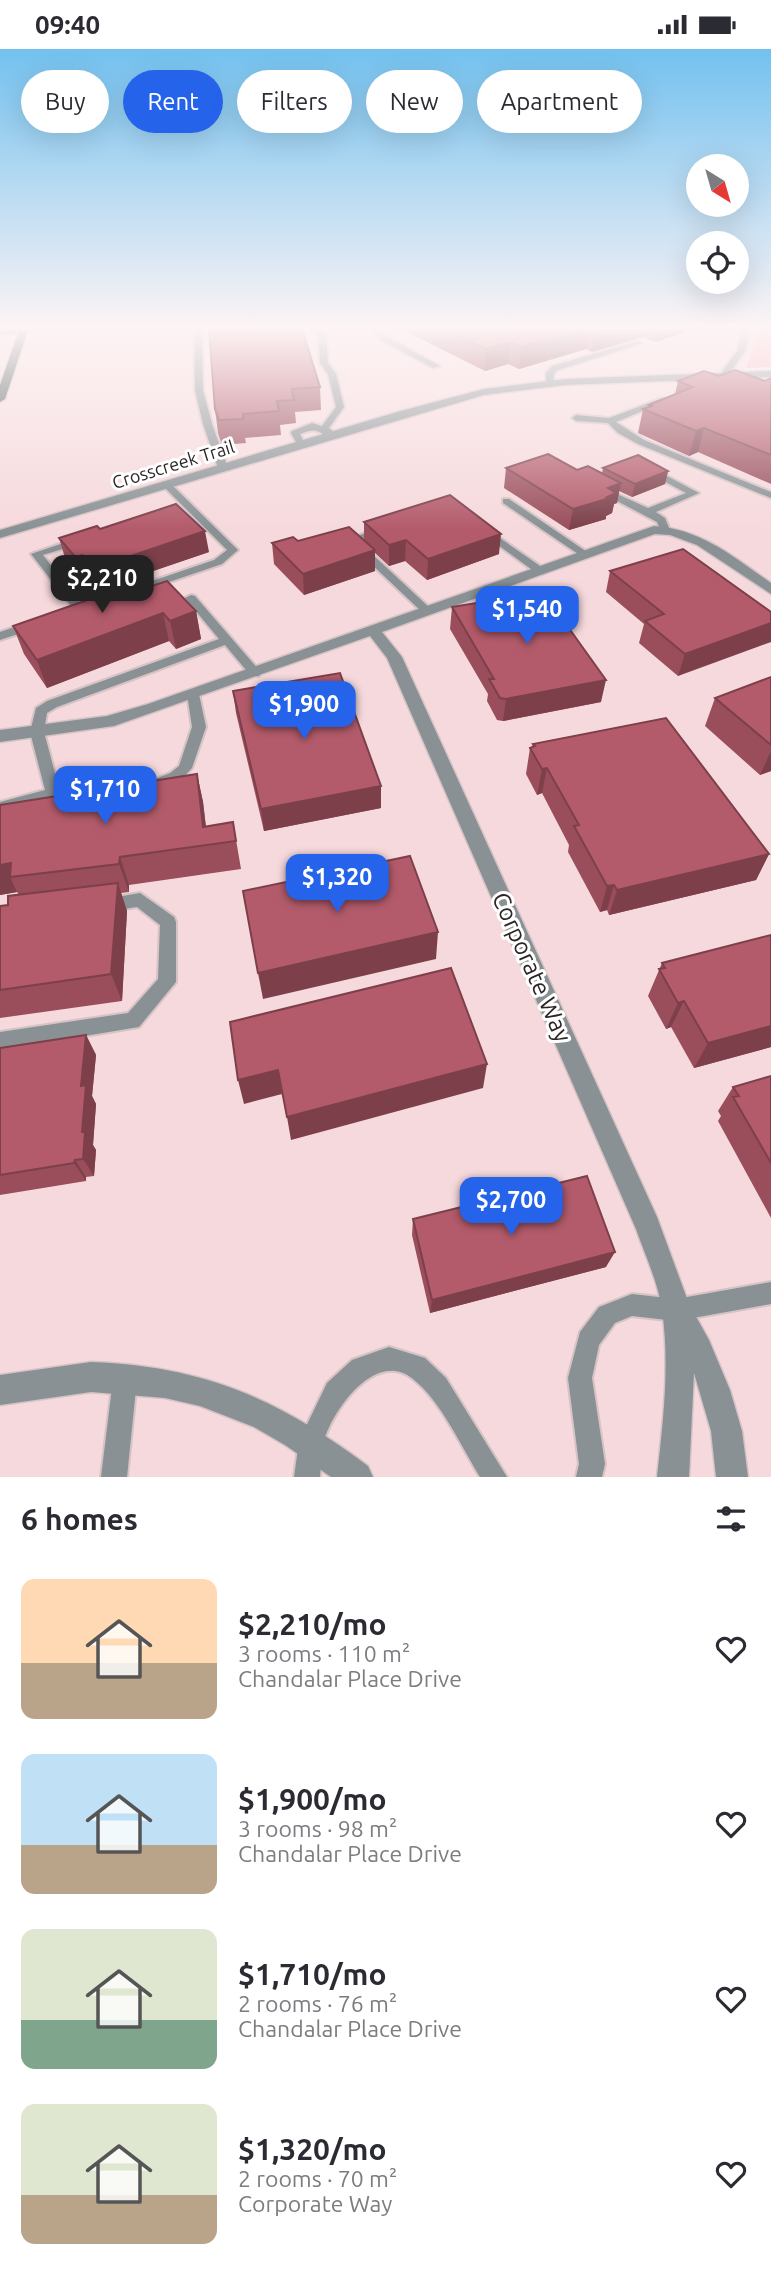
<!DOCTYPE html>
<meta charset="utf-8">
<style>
body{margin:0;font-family:Ubuntu,sans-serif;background:#f7f7f7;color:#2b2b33;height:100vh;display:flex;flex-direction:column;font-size:26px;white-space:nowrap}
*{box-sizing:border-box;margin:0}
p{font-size:23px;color:#7c7c81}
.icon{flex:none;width:38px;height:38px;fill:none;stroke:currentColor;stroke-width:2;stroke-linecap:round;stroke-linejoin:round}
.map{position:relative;height:1428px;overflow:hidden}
.panel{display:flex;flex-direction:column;background:#fff;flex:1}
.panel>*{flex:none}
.guide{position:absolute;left:21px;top:21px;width:730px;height:63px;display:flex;gap:14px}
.needle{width:46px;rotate:143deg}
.buttons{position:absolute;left:686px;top:105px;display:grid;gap:14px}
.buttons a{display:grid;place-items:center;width:63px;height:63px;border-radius:50%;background:#fff;box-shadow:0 7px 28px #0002;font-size:35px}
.price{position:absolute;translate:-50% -60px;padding:0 16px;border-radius:14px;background:#2563eb;color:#fff;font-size:23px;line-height:46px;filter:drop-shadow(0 2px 4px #0008)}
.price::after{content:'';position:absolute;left:50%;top:42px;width:21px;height:16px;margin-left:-10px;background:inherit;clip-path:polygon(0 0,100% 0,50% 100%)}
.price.selected{background:#222;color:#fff}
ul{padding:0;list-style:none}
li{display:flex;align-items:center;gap:21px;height:175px;padding:0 21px}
li span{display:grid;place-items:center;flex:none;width:196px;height:140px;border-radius:14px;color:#555}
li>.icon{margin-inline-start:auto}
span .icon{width:84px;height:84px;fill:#fffc;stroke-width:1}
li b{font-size:30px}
h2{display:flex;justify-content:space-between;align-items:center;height:84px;padding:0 21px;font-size:30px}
.chip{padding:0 24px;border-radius:32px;background:#fff;box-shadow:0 7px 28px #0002;font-size:24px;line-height:63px}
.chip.selected{background:#2563eb;color:#fff}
.status{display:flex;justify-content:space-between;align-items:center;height:49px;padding:0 35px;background:#fff;direction:ltr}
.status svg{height:19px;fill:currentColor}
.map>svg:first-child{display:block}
.built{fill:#f6d9dc}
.green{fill:#f8afba}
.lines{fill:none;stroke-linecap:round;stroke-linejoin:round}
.service-casing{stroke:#d5c3c5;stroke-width:4}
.minor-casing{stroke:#d5c3c5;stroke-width:3}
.tertiary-casing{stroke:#d5c3c5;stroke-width:3}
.primary-casing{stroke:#d5c3c5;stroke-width:3}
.service{fill:#899194;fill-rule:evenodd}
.minor{fill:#899194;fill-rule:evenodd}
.tertiary{fill:#899194;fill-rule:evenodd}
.primary{fill:#3b484d;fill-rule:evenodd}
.wall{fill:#9a4e5c}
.shaded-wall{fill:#7d404b}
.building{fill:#b35b6b;stroke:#7d404b;stroke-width:2}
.labels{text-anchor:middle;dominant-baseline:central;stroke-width:6;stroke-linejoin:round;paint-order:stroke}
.far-street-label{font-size:18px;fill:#2d2526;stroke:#fff}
.near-street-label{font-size:24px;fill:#2d2526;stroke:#fff}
</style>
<div class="status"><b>09:40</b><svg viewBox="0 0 49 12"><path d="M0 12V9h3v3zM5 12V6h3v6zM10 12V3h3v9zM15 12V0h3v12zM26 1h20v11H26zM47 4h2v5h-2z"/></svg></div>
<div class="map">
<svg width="771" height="1428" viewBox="0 0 771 1428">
<rect width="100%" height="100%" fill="#fae6e8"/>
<!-- built -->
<path class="built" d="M0,280H759L740,334L771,338V1428H0Z"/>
<!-- green -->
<path class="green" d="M759,280H771V318L746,319Z"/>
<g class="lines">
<!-- service casing -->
<g class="service-casing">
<g id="service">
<path d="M194,280H202L203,341L212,375L228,419L223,422L218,419L203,375L195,341Z"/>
<path d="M311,280H319L326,285L328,314L336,325L344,358L329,379L335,384V388C318,389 323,375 300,385L305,395L301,398L298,397L291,384L292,382L312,374L322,377L336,358L328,325L320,314L318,286Z"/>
<path d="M372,280H380L386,287L440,317L433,319L380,291Z"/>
<path d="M742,280H750L745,302L726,329H720L719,327L737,302Z"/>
<path d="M637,292L644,294L558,321L554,324L553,336L546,334V324L552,317Z"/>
<path d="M662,349L669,351L616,373L644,391L771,443V449L638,395L618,384L608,374L576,372L572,369L576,366L609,369Z"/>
<path d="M650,418L699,444L656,463L665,469L670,481L669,483H661L657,473L596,441L604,439L648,459L686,444L647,423L645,421Z"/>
<path d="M164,434H170L238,501L222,515L131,546H123V542L214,511L227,501L164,438Z"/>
<path d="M503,450H509L590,505L585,508L581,507L503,454Z"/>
<path d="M380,479L384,480V484L358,492L431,560V564H423L346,491Z"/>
<path d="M487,480L543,519V523H535L483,485L482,483Z"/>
<path d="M78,489L82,490V494L43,506L85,560L79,563L75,562L31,505Z"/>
<path d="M191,546L195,547L259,621L261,624L259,627H251L225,596L57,658L47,664L44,683L59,739L93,742L95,746L93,750L88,751L53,749L0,763V753L45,741L30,683L36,659L47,652L219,590L185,549Z"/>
<path d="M32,572L36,573V579L0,591V583Z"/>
<path d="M193,641L199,645L206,678L192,719L180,732L155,741L150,740L148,736L150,732L170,724L179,717L192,678L187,645Z"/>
<path d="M140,844L174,868L176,873V933L139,978L0,1001V983L128,964L158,930L160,876L137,858L105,863L99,861L97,856L99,851Z"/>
<path d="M771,1233V1255L676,1272L632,1267L615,1274L599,1296L592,1329L605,1415L602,1428H576L579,1415L568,1329L580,1283L599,1258L632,1245L676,1250Z"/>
<path d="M389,1298L425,1309L446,1329L507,1428H480C461,1397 441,1352 413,1330C375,1299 330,1364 323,1396C321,1406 321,1417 320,1428H294L299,1392L327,1334L352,1311Z"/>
<path d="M125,1318L133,1322L137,1330L127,1428H101L113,1330L117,1322Z"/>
</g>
</g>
<!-- minor casing -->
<g class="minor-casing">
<g id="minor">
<path d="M20,280H47L24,284Z"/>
<path d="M654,477C701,480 734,508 771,534V545L697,496L670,486L655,485L382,583L402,608L657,1168L689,1255L709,1291L730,1341L742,1382L748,1428H716L711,1382L694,1324L689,1428H657C663,1374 670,1316 662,1261C658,1233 645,1206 636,1180L387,609L370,587L114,677L0,693V681L107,667L148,655Z"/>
<path d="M91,1313C203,1317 279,1350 368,1417L373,1428H331L285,1396L254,1378L200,1357L165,1349L91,1343L0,1356V1326Z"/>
</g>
</g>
<!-- tertiary casing -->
<g class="tertiary-casing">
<path id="tertiary" d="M771,322V328L565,336L484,346L0,489V481L401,362L484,340L565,330Z"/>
</g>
<!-- primary casing -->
<g class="primary-casing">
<path id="primary" d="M0,280L28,281L5,350L0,353V336L18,284L0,286Z"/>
</g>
<!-- service -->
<use href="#service" class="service"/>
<!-- minor -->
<use href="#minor" class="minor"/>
<!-- tertiary -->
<use href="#tertiary" class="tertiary"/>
<!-- primary -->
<use href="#primary" class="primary"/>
</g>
<!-- wall -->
<g class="wall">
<path d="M209,280L320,338L321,361L295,363L296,374L280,376L281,386L245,389L246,394L222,396L218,384L215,360Z"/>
<path d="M401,280H689V282L655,293L643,288L592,303L586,300L519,320L508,315L485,322Z"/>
<path d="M719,327L765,332L771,329V435L698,403L689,407L638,384L643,360L648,358L649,356L675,345L678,332Z"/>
<path d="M506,419L577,421L602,424L603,419L668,422L665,435L632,448L619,442L617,454L614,455L612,464L606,467V470L569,481L504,439Z"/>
<path d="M364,473L499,505L427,531L405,512L389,517L375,504V522L304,546L274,515L272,494L298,492L364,491Z"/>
<path d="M100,480L209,503L135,528L146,539L196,562L201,590L176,600L169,592L47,639L24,605L13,577L103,545L88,527L82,530L65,509L59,489Z"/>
<path d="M610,522L771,563L678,627L639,594L644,575L606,543Z"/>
<path d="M452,558L601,653L503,672L497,671L487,652L488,645L450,580Z"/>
<path d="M771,628V722L760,726L705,677L715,649Z"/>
<path d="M233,642L381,737V759L264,782L236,664Z"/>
<path d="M533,695L769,805L756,831L609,866L607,861L600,863L568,803L569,796L542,744L537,746L526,725L530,699L532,698Z"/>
<path d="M197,725L203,753L206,778L233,773L241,820L129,836V843L121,844L127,862L122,952L0,969V857L8,856L19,846L17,843L0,846V756Z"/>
<path d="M771,886V998L694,1019L671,978L666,980L648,947L662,914Z"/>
<path d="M86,986L96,1006L92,1047L96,1055L93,1096L96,1101L94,1127L86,1128V1132L0,1146V999Z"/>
<path d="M771,1027V1169L718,1072L721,1067L718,1062L733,1038Z"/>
<path d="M413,1170L606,1218L430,1264L412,1186Z"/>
</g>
<!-- shaded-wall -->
<g class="shaded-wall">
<path d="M585,280H589L586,300L519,320L521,298Z"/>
<path d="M600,280H644L643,288L592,303L595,281Z"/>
<path d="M658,280H689V282L655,293Z"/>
<path d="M510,293L508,315L485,322L486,300Z"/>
<path d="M704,379L698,403L689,407L696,382Z"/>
<path d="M668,422L665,435L632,448L635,435Z"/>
<path d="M621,434L617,454L614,455L612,464L606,467V470L569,481L573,460L608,439Z"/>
<path d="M205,482L209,503L124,532L105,528L109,544L104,546L98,524L116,512Z"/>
<path d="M501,485L499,505L427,531L428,510Z"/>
<path d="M406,491L405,512L389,517V496Z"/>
<path d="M375,501V522L304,546L303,525Z"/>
<path d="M82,506L88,527L82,530L76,509Z"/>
<path d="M196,562L201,590L176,600L170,572Z"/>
<path d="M163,564L169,592L47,639L37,611Z"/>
<path d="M771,574V593L678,627L685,605Z"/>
<path d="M606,631L601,653L503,672L506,650Z"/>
<path d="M771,702V722L760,726Z"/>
<path d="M547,719L542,744L537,746L542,720Z"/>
<path d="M197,725L203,753L208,796L203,778Z"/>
<path d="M381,737V759L264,782L261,760Z"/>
<path d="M769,805L756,831L609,866L617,841Z"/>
<path d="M120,808L129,836V843L119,815Z"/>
<path d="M11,814L10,828L17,843L0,846V816Z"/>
<path d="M118,834L127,862L122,952L111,925Z"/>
<path d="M614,836L607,861L600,863L607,837Z"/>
<path d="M438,883L436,910L263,950L258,924Z"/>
<path d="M684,952L671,978L666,980L678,954Z"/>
<path d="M771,977V998L694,1019L708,994Z"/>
<path d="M86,986L96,1006L92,1047L96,1055L93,1096L96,1101L94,1127L83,1110L81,1037Z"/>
<path d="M487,1015L483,1039L291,1091L287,1068Z"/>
<path d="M278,1021L282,1045L244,1055L238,1031Z"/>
<path d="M75,1111L86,1128V1132L74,1114Z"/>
<path d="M615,1203L606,1218L430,1264L432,1251Z"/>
</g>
<!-- building -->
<g class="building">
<path d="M209,280H302L320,338L292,340L294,351L277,352L279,362L243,365V370L219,371L215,360Z"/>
<path d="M444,280H585L521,298L510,293L486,300Z"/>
<path d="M735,321L765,332L771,329V406L704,379L696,382L643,360L652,357L649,356L693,338L678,332L704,322L719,327Z"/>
<path d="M548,405L577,421L588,417L621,434L608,439L616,444L607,448L610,449L573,460L506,419Z"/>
<path d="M638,406L668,422L635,435L603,419Z"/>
<path d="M450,446L501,485L428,510L406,491L389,496L364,473Z"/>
<path d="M176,455L205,482L116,512L121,517L98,524L82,506L76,509L59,489L97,477L100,480Z"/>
<path d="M349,478L375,501L303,525L272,494L293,488L298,492Z"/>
<path d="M683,500L771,563V574L685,605L645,572L664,565L610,522Z"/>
<path d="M128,521L146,539L167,532L196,562L170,572L163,564L37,611L13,577L116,541L105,528Z"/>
<path d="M543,543L606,631L506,650L500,649L489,630H494L452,558Z"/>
<path d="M340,624L381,737L261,760L233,642Z"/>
<path d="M771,628V696L715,649Z"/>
<path d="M666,669L769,805L617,841L614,836L607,837L574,777L579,776L547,719L542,720L530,699L535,697L533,695Z"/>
<path d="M197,725L203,778L233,773L236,792L120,808L119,815L10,828L11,814L0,816V756Z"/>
<path d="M410,807L438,883L258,924L243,842Z"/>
<path d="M118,834L111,925L0,941V857L8,856V847Z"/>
<path d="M771,886V977L708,994L684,952L678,954L659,920L665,919L662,914Z"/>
<path d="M451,919L487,1015L287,1068L278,1021L238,1031L230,973Z"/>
<path d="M86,986L81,1037L86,1036L82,1083H85L83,1110L75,1111L74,1114L0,1126V999Z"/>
<path d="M771,1027V1114L733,1048L739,1047L733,1038Z"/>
<path d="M587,1127L615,1203L432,1251L413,1170Z"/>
</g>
<!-- sky -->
<linearGradient id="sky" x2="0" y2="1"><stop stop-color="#73c1ef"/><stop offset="0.58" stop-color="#fdf4f5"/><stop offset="1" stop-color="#fdf4f5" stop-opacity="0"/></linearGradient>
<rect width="771" height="480" fill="url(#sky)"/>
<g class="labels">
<!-- far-street labels -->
<g class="far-street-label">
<text transform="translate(173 415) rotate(-17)">Crosscreek Trail</text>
</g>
<!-- near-street labels -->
<g class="near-street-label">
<text transform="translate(532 918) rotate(66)">Corporate Way</text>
</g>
</g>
</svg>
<div class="buttons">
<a><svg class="needle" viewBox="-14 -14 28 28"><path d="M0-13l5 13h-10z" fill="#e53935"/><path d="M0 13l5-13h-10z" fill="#7c7c81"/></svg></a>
<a><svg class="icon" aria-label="locate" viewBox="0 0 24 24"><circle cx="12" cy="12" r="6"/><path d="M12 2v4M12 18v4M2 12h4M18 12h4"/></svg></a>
</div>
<b class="price selected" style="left:102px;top:566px">$2,210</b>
<b class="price" style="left:527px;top:597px">$1,540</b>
<b class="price" style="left:304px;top:692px">$1,900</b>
<b class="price" style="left:105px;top:777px">$1,710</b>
<b class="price" style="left:337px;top:865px">$1,320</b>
<b class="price" style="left:511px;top:1188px">$2,700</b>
<div class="guide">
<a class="chip">Buy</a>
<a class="chip selected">Rent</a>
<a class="chip">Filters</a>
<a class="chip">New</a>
<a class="chip">Apartment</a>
</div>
</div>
<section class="panel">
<h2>6 homes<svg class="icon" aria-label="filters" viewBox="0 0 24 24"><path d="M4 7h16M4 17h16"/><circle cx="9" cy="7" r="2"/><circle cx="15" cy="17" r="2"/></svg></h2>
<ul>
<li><span style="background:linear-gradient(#ffd9b3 60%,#b9a48a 0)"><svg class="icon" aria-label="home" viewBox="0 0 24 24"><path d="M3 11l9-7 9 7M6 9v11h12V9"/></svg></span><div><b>$2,210/mo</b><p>3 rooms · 110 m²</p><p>Chandalar Place Drive</p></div><svg class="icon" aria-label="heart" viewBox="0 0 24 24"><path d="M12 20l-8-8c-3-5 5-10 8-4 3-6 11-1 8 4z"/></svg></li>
<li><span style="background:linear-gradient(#bfe0f5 65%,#b9a48a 0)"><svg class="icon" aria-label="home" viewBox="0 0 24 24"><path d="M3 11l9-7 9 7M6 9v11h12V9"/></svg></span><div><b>$1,900/mo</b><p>3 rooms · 98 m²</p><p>Chandalar Place Drive</p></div><svg class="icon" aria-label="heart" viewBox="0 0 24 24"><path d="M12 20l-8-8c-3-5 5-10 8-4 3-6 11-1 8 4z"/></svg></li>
<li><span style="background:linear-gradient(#dfe7d0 65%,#7fa58c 0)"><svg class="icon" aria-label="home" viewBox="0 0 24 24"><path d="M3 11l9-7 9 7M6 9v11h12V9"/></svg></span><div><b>$1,710/mo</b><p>2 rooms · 76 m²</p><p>Chandalar Place Drive</p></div><svg class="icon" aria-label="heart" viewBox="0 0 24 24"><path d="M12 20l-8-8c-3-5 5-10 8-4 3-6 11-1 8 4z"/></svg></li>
<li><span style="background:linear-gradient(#dfe7d0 65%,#b9a48a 0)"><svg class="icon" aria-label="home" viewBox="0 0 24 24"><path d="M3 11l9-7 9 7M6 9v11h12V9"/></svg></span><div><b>$1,320/mo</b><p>2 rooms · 70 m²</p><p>Corporate Way</p></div><svg class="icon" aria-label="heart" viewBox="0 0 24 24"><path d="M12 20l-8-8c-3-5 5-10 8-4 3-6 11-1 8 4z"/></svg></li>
</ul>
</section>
